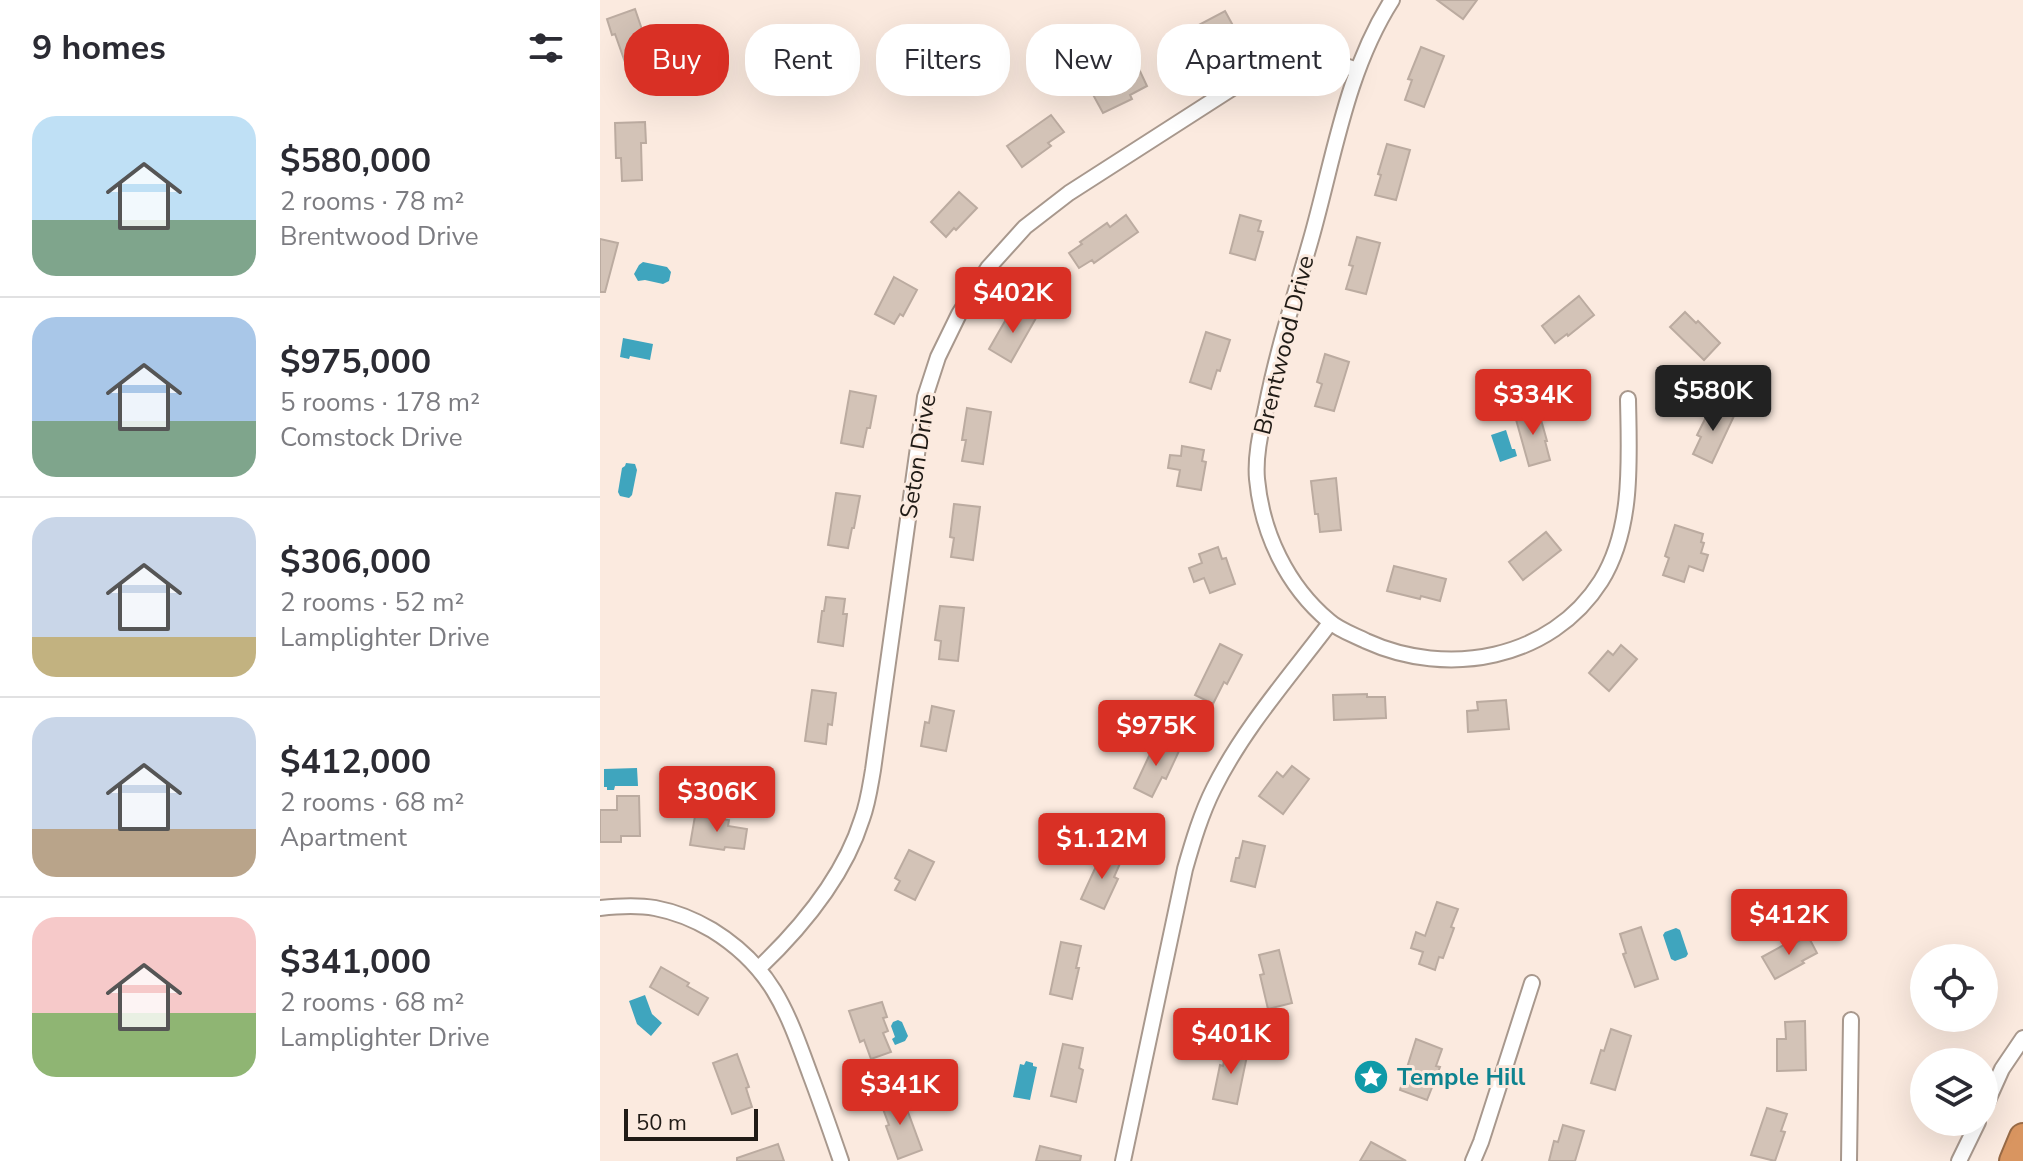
<!DOCTYPE html>
<meta charset="utf-8">
<style>
body{margin:0;font-family:"Nunito Sans",sans-serif;background:#f2f2f3;color:#2b2b33;height:100vh;display:flex;flex-direction:column;font-size:30px;white-space:nowrap}
*{box-sizing:border-box;margin:0}
p{font-size:26px;color:#7c7c81}
.icon{flex:none;width:44px;height:44px;fill:none;stroke:currentColor;stroke-width:2;stroke-linecap:round;stroke-linejoin:round}
.map{position:relative;flex:1;overflow:hidden}
.side{display:flex;flex-direction:column;background:#fff;width:600px}
.side>*{flex:none}
.top-card{position:absolute;left:24px;top:24px;width:760px;height:72px;display:flex;gap:16px}
.controls{position:absolute;left:1310px;top:944px;display:grid;gap:16px}
.controls a{display:grid;place-items:center;width:88px;height:88px;border-radius:50%;background:#fff;box-shadow:0 8px 32px #0002;font-size:40px}
.scale{position:absolute;left:24px;bottom:20px;width:134px;box-sizing:border-box;padding-left:8px;border:4px solid #201b16;border-top:0;font-size:22px;line-height:28px;white-space:nowrap;color:#201b16;-webkit-text-stroke:6px #fbeadf;paint-order:stroke}
.price{position:absolute;translate:-50% -68px;padding:0 18px;border-radius:8px;background:#d93025;color:#fff;font-size:26px;line-height:52px;filter:drop-shadow(0 2px 4px #0008)}
.price::after{content:'';position:absolute;left:50%;top:48px;width:24px;height:18px;margin-left:-12px;background:inherit;clip-path:polygon(0 0,100% 0,50% 100%)}
.price.current{background:#222;color:#fff}
ul{padding:0;list-style:none}
li{display:flex;align-items:center;gap:24px;height:200px;padding:0 32px}
li+li{border-top:2px solid #e1e1e2}
li span{display:grid;place-items:center;flex:none;width:224px;height:160px;border-radius:24px;color:#555}
li>.icon{margin-inline-start:auto}
span .icon{width:96px;height:96px;fill:#fffc;stroke-width:1}
li b{font-size:34px}
h2{display:flex;justify-content:space-between;align-items:center;height:96px;padding:0 32px;font-size:34px}
.tag{padding:0 28px;border-radius:32px;background:#fff;box-shadow:0 8px 32px #0002;font-size:28px;line-height:72px}
.tag.current{background:#d93025;color:#fff}
main{display:flex;flex:1;min-height:0}
.map>svg:first-child{display:block}
.water{fill:#3fa5be}
.building{fill:#d3c3b7;stroke:#bbaba0;stroke-width:2}
.lines{fill:none;stroke-linecap:round;stroke-linejoin:round}
.street-casing{stroke:#a8988d;stroke-width:18}
.highway-casing{stroke:#986a46;stroke-width:30}
.street{stroke:#fff;stroke-width:14}
.highway{stroke:#d99560;stroke-width:26}
.labels{text-anchor:middle;dominant-baseline:central;stroke-width:6;stroke-linejoin:round;paint-order:stroke}
.street-label{font-size:24px;fill:#201b16;stroke:#fbeadf}
.culture-label{font-size:24px;font-weight:bold;fill:#0d838f;stroke:#fbeadf;text-anchor:start}
</style>
<main>
<section class="side">
<h2>9 homes<svg class="icon" aria-label="filters" viewBox="0 0 24 24"><path d="M4 7h16M4 17h16"/><circle cx="9" cy="7" r="2"/><circle cx="15" cy="17" r="2"/></svg></h2>
<ul>
<li><span style="background:linear-gradient(#bfe0f5 65%,#7fa58c 0)"><svg class="icon" aria-label="home" viewBox="0 0 24 24"><path d="M3 11l9-7 9 7M6 9v11h12V9"/></svg></span><div><b>$580,000</b><p>2 rooms · 78 m²</p><p>Brentwood Drive</p></div></li>
<li><span style="background:linear-gradient(#a9c7e8 65%,#7fa58c 0)"><svg class="icon" aria-label="home" viewBox="0 0 24 24"><path d="M3 11l9-7 9 7M6 9v11h12V9"/></svg></span><div><b>$975,000</b><p>5 rooms · 178 m²</p><p>Comstock Drive</p></div></li>
<li><span style="background:linear-gradient(#c9d6e8 75%,#c2b280 0)"><svg class="icon" aria-label="home" viewBox="0 0 24 24"><path d="M3 11l9-7 9 7M6 9v11h12V9"/></svg></span><div><b>$306,000</b><p>2 rooms · 52 m²</p><p>Lamplighter Drive</p></div></li>
<li><span style="background:linear-gradient(#c9d6e8 70%,#b9a48a 0)"><svg class="icon" aria-label="home" viewBox="0 0 24 24"><path d="M3 11l9-7 9 7M6 9v11h12V9"/></svg></span><div><b>$412,000</b><p>2 rooms · 68 m²</p><p>Apartment</p></div></li>
<li><span style="background:linear-gradient(#f6c9c9 60%,#8fb573 0)"><svg class="icon" aria-label="home" viewBox="0 0 24 24"><path d="M3 11l9-7 9 7M6 9v11h12V9"/></svg></span><div><b>$341,000</b><p>2 rooms · 68 m²</p><p>Lamplighter Drive</p></div></li>
</ul>
</section>
<div class="map">
<svg width="1423" height="1161" viewBox="0 0 1423 1161">
<rect width="100%" height="100%" fill="#fbeadf"/>
<!-- water -->
<g class="water">
<path d="M43,262L67,267L71,272L69,281L63,284L45,280L38,281L34,274L39,265Z"/>
<path d="M23,338L53,344L50,360L30,356L29,359L20,357Z"/>
<path d="M906,430L912,449H915L917,456L900,462L891,435Z"/>
<path d="M26,463L35,464L37,470L32,495L29,498L20,496L18,492L22,468L25,466Z"/>
<path d="M37,768L38,786H15L14,790H7V787H4V769Z"/>
<path d="M1076,928L1080,930L1088,954L1086,957L1075,961L1071,959L1063,935L1065,932Z"/>
<path d="M45,995L52,1014L62,1023L51,1036L37,1024L29,1001Z"/>
<path d="M298,1020L302,1022L308,1036L305,1041L295,1045L292,1039L295,1037L291,1026L293,1022Z"/>
<path d="M426,1061L433,1063V1066L437,1067L430,1100L413,1097L420,1064L424,1065Z"/>
</g>
<!-- building -->
<g class="building">
<path d="M837,0H877L863,19Z"/>
<path d="M35,9L51,56L26,65L15,34L12,35L7,19Z"/>
<path d="M625,11L636,31L619,39L620,42L590,58L578,36Z"/>
<path d="M821,47L844,56L824,107L805,100L812,80L808,79Z"/>
<path d="M538,67L547,86L530,95L532,99L503,113L491,91Z"/>
<path d="M451,115L464,132L448,143L451,146L422,167L407,146Z"/>
<path d="M45,122L46,143H41L42,180L22,181L21,158H16L15,123Z"/>
<path d="M787,144L810,150L796,200L775,195L781,175L778,174Z"/>
<path d="M359,192L377,208L356,230L354,228L346,237L331,222Z"/>
<path d="M526,215L538,232L494,263L492,260L479,268L469,253L482,244L480,242L507,223L510,227Z"/>
<path d="M640,215L661,221L658,231L663,232L655,260L630,253Z"/>
<path d="M757,237L780,243L766,294L746,289L753,266L749,265Z"/>
<path d="M0,239L18,243L5,292H0Z"/>
<path d="M294,277L317,290L303,316L300,314L294,324L275,314Z"/>
<path d="M979,296L994,315L968,336L967,334L955,343L942,326Z"/>
<path d="M419,307L436,318L411,362L389,349L405,321L409,323Z"/>
<path d="M1085,312L1096,323L1098,321L1120,343L1104,360L1070,327Z"/>
<path d="M606,332L630,340L620,371L617,370L611,389L590,382Z"/>
<path d="M725,354L749,362L734,411L715,406L722,384L717,382Z"/>
<path d="M250,391L276,396L270,428H267L263,447L241,443Z"/>
<path d="M1112,405L1134,416L1112,463L1093,454L1101,437L1097,435Z"/>
<path d="M367,408L391,412L383,464L362,461L366,440H362Z"/>
<path d="M938,409L947,441H945L950,460L929,466L915,416Z"/>
<path d="M582,446L604,450L602,461L606,462L601,490L577,486L580,470L568,468L570,455L581,456Z"/>
<path d="M736,478L741,530L720,532L718,514H715L711,481Z"/>
<path d="M236,493L260,496L254,528H252L248,548L228,545Z"/>
<path d="M354,504L380,507L373,560L351,557L354,538L350,537Z"/>
<path d="M1075,525L1103,534L1101,542L1104,543L1101,553L1108,555L1103,571L1089,566L1084,582L1063,575L1069,558L1065,556Z"/>
<path d="M946,532L961,550L923,580L909,562Z"/>
<path d="M618,547L622,559L626,558L635,584L610,593L604,578L594,582L589,568L602,563L599,554Z"/>
<path d="M794,566L846,579L840,601L821,596L820,599L787,591Z"/>
<path d="M226,597L245,599L243,614H247L243,646L218,642L222,611H224Z"/>
<path d="M340,606L364,608L358,661L339,659L341,641L335,640Z"/>
<path d="M620,644L642,655L627,684L624,682L613,704L595,695Z"/>
<path d="M1021,645L1037,659L1009,691L989,673L1008,651L1013,655Z"/>
<path d="M212,690L236,693L232,725L228,724L226,744L205,741Z"/>
<path d="M767,694V697H785L786,718L734,720L733,695Z"/>
<path d="M906,700L909,729L868,732L867,711L878,710L877,702Z"/>
<path d="M332,706L354,711L346,751L321,746L325,722L329,723Z"/>
<path d="M556,741L579,751L566,779L562,777L552,797L534,788Z"/>
<path d="M692,766L709,779L683,814L659,796L677,772L683,777Z"/>
<path d="M17,796H39L40,836H21V842H0V810H17Z"/>
<path d="M95,816L129,820L128,826L147,829L144,849L125,847L124,850L90,845Z"/>
<path d="M643,841L665,846L655,887L631,881L636,858H639Z"/>
<path d="M309,850L334,862L315,900L295,890L300,881L295,878Z"/>
<path d="M503,851L522,859L514,877L518,879L504,909L481,899Z"/>
<path d="M837,902L858,909L851,927L854,928L843,958L839,957L835,970L819,964L823,952L811,948L816,932L825,936Z"/>
<path d="M1041,927L1058,979L1035,987L1023,954L1026,953L1020,934Z"/>
<path d="M1208,936L1217,953L1202,961L1204,963L1175,979L1162,957L1191,941L1193,944Z"/>
<path d="M461,942L481,946L476,968H479L472,999L450,994Z"/>
<path d="M679,950L692,1003L668,1009L660,975L664,974L659,955Z"/>
<path d="M61,967L89,983L87,986L108,998L98,1015L50,987Z"/>
<path d="M282,1002L287,1017L283,1018L288,1031L283,1033L291,1052L271,1059L264,1040L260,1042L249,1011Z"/>
<path d="M1205,1021L1206,1070L1177,1071V1039H1186L1185,1022Z"/>
<path d="M1011,1029L1031,1036L1015,1090L991,1083L1001,1050L1004,1051Z"/>
<path d="M816,1039L842,1049L836,1066L840,1067L827,1100L800,1090Z"/>
<path d="M463,1044L483,1048L479,1068L483,1070L476,1102L451,1096Z"/>
<path d="M627,1047L648,1051L637,1104L613,1099L620,1065L623,1066Z"/>
<path d="M137,1054L149,1087L146,1088L152,1107L132,1114L113,1063Z"/>
<path d="M301,1093L322,1150L298,1159L286,1126L289,1125L280,1101Z"/>
<path d="M1167,1108L1187,1114L1181,1131L1185,1132L1175,1161L1151,1155Z"/>
<path d="M963,1125L984,1131L975,1161H949L954,1141L958,1142Z"/>
<path d="M771,1142L806,1161H760Z"/>
<path d="M178,1144L184,1161H137V1158Z"/>
<path d="M440,1146L481,1156L480,1161H436Z"/>
</g>
<g class="lines">
<!-- street casing -->
<g class="street-casing">
<g id="street">
<path d="M792,0C746,72 734,158 711,239C695,295 677,351 666,408C661,431 655,455 657,479C662,533 687,586 729,621C739,630 754,635 766,641C847,678 951,660 1001,581C1034,528 1029,458 1028,399"/>
<path d="M0,908C18,906 38,905 55,908C76,912 95,920 112,930C172,967 187,1011 210,1074C221,1103 231,1132 241,1161"/>
<path d="M159,968C202,927 244,877 262,819C268,803 270,787 273,770L325,397L338,357L359,314L388,268L425,227L469,193L687,53L701,51L757,70"/>
<path d="M1384,1109L1402,1069L1423,1038"/>
<path d="M523,1161L585,869C593,841 601,814 614,788C644,728 690,676 730,623"/>
<path d="M873,1161L881,1142L932,983"/>
<path d="M1249,1161L1251,1020"/>
<path d="M1359,1161L1378,1122"/>
</g>
</g>
<!-- highway casing -->
<g class="highway-casing">
<path id="highway" d="M1413,1161L1423,1137"/>
</g>
<!-- street -->
<use href="#street" class="street"/>
<!-- highway -->
<use href="#highway" class="highway"/>
</g>
<!-- icons -->
<defs>
<g id="sight-disc" transform="scale(1.8)"><circle r="9.5" fill="#0f9aa8" stroke="#fbeadf"/><path d="M0-6L1.8-2.2L6-1.7L2.9 1.2L3.7 5.4L0 3.3L-3.7 5.4L-2.9 1.2L-6-1.7L-1.8-2.2Z" fill="#fff"/></g>
</defs>
<g fill-rule="evenodd">
<use href="#sight-disc" x="771" y="1077"/>
</g>
<g class="labels">
<!-- street labels -->
<g class="street-label">
<text transform="translate(684 345) rotate(-76)">Brentwood Drive</text>
<text transform="translate(318 456) rotate(-81)">Seton Drive</text>
</g>
<!-- culture labels -->
<g class="culture-label">
<text x="797" y="1077">Temple Hill</text>
</g>
</g>
</svg>
<div class="controls">
<a><svg class="icon" aria-label="locate" viewBox="0 0 24 24"><circle cx="12" cy="12" r="6"/><path d="M12 2v4M12 18v4M2 12h4M18 12h4"/></svg></a>
<a><svg class="icon" aria-label="layers" viewBox="0 0 24 24"><path d="M12 4l9 5-9 5-9-5zM3 14l9 5 9-5"/></svg></a>
</div>
<div class="scale">50 m</div>
<b class="price" style="left:413px;top:335px">$402K</b>
<b class="price current" style="left:1113px;top:433px">$580K</b>
<b class="price" style="left:933px;top:437px">$334K</b>
<b class="price" style="left:556px;top:768px">$975K</b>
<b class="price" style="left:117px;top:834px">$306K</b>
<b class="price" style="left:502px;top:881px">$1.12M</b>
<b class="price" style="left:1189px;top:957px">$412K</b>
<b class="price" style="left:631px;top:1076px">$401K</b>
<b class="price" style="left:300px;top:1127px">$341K</b>
<div class="top-card">
<a class="tag current">Buy</a>
<a class="tag">Rent</a>
<a class="tag">Filters</a>
<a class="tag">New</a>
<a class="tag">Apartment</a>
</div>
</div>
</main>
